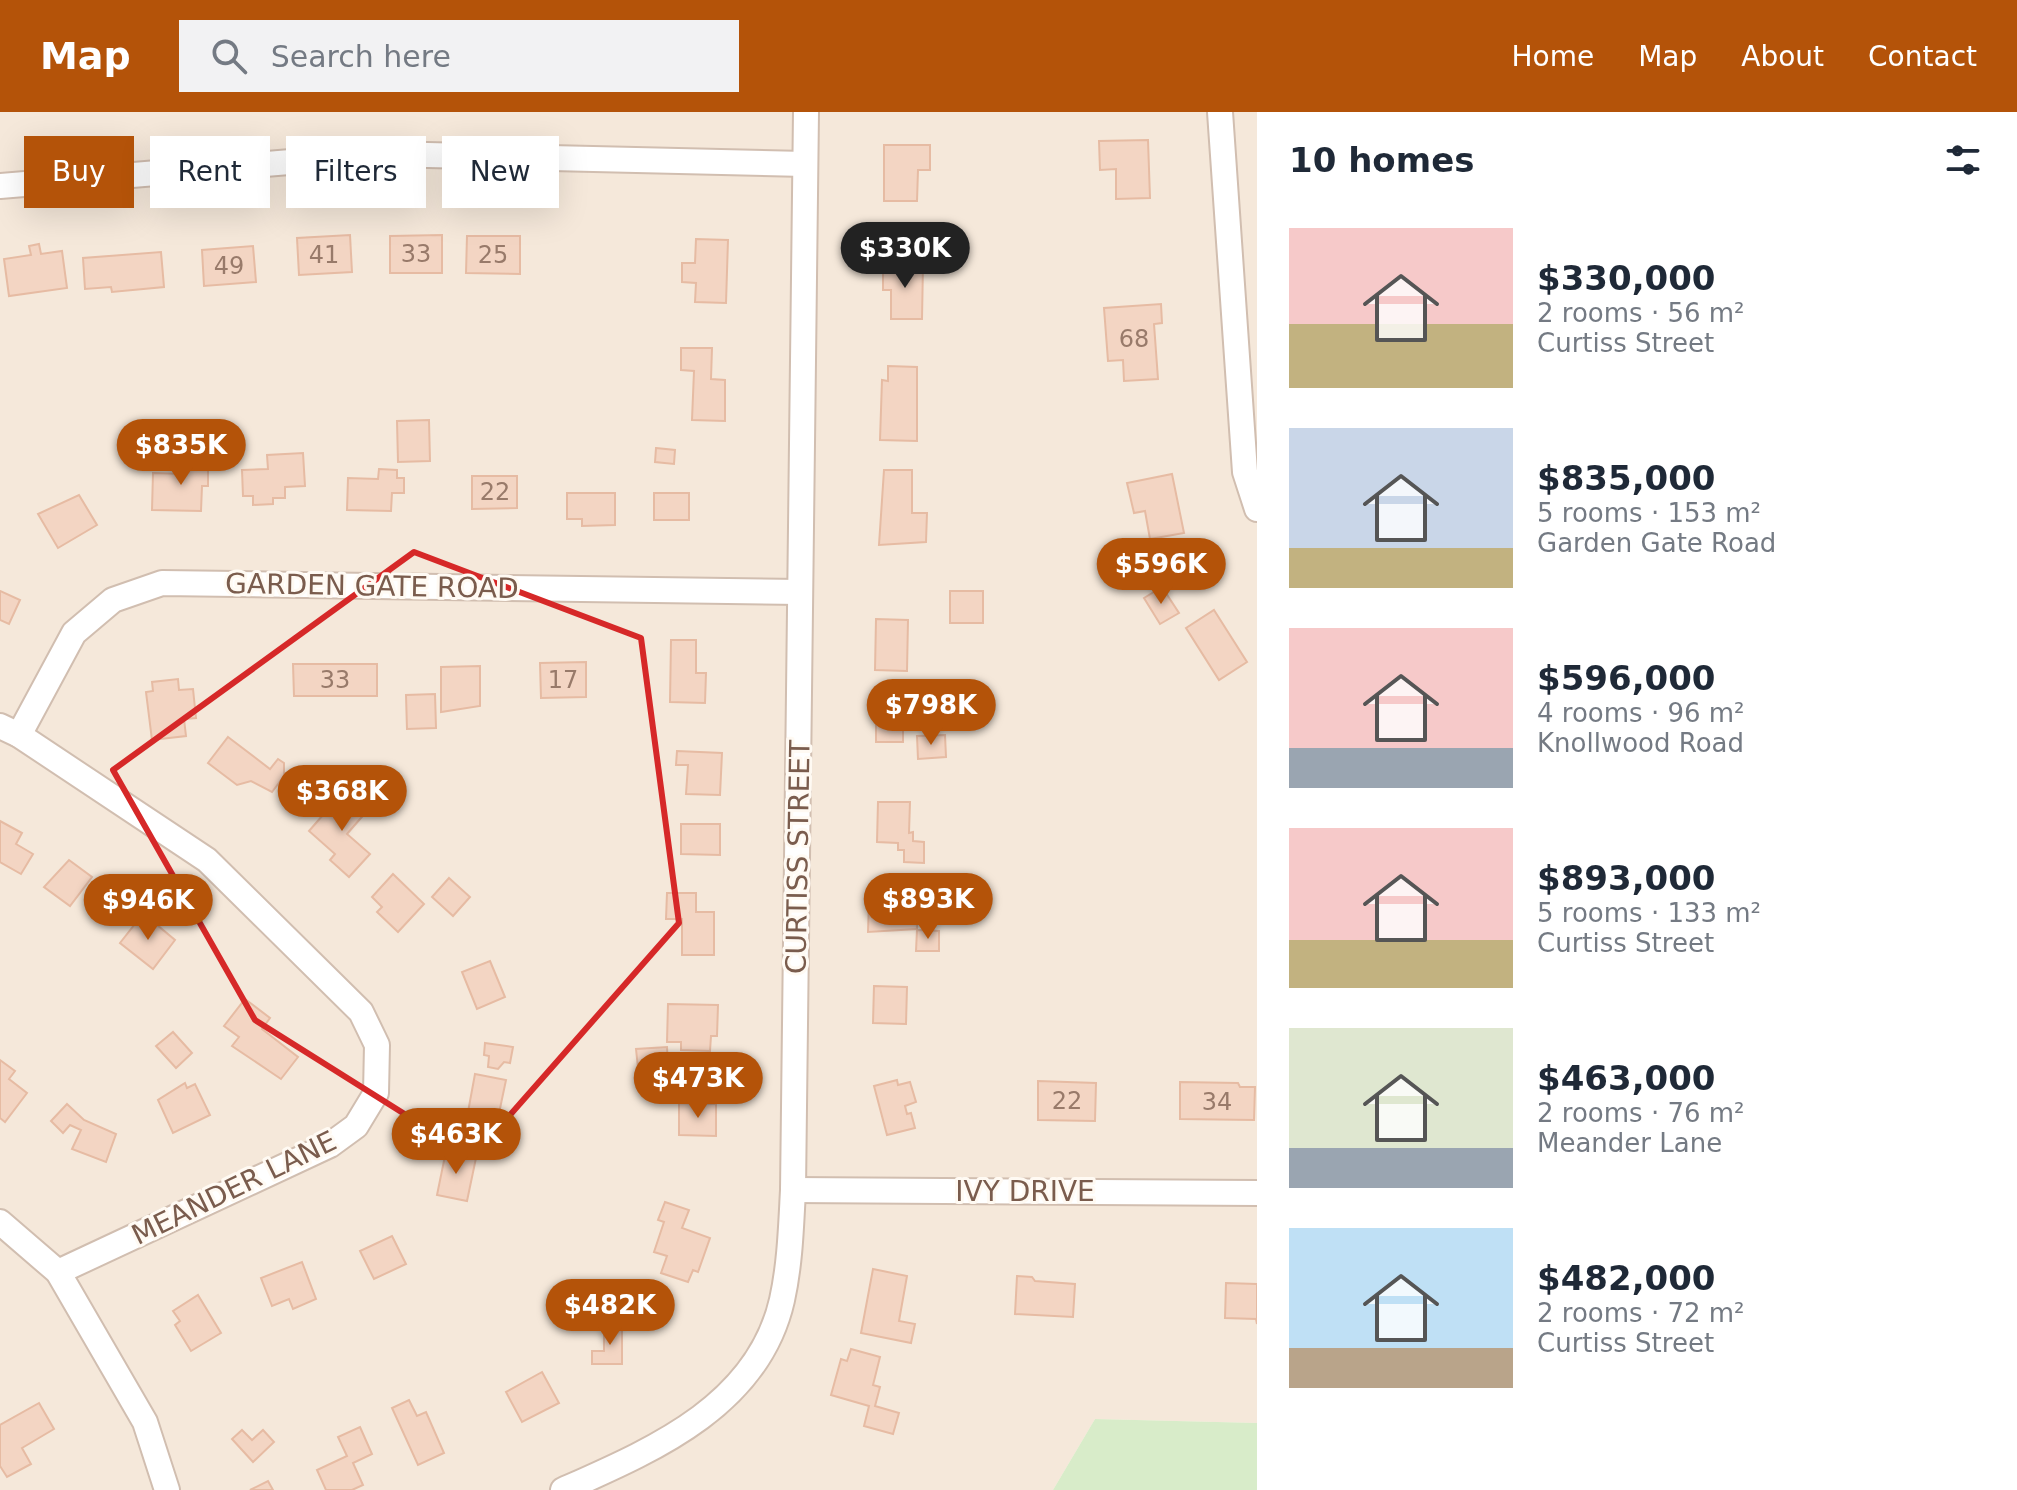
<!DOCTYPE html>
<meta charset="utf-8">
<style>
body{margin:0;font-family:"DejaVu Sans",sans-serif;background:#f2f2f3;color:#1f2937;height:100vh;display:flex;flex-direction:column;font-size:30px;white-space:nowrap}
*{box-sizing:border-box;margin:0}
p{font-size:26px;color:#747a83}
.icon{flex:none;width:44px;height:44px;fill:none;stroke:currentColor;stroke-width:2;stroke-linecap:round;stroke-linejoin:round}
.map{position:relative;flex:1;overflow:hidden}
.panel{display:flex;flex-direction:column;background:#fff;width:760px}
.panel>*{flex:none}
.hud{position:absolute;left:24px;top:24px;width:760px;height:72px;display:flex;gap:16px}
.price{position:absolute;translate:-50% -68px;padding:0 18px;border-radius:28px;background:#b45309;color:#fff;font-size:26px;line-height:52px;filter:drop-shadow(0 2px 4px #0008)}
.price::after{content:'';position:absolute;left:50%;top:48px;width:24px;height:18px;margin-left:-12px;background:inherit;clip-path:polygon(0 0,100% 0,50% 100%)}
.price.active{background:#222;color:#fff}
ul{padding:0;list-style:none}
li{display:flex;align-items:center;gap:24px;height:200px;padding:0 32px}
li span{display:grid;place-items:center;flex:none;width:224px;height:160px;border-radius:0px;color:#555}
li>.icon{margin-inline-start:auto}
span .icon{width:96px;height:96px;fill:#fffc;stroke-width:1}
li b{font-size:34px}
h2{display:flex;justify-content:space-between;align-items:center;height:96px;padding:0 32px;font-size:34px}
.chip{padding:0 28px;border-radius:0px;background:#fff;box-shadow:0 8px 32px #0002;font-size:28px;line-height:72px}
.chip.active{background:#b45309;color:#fff}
header{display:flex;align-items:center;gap:48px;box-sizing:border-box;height:112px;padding:0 40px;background:#b45309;color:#fff}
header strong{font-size:38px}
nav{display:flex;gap:44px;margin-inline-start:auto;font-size:28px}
.search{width:560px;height:72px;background:#f2f2f3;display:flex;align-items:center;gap:20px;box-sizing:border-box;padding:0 28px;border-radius:0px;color:#747a83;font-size:30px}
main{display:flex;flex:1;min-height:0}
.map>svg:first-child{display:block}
.residential{fill:#f5e8da}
.green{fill:#d8ecc9}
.building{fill:#f3d5c3;stroke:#e6bba3;stroke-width:2}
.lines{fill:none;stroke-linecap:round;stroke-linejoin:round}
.minor-casing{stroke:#d1beb0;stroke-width:28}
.minor{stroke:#fff;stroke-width:24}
.marked{fill:none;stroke:#d62828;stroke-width:6;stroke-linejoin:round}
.labels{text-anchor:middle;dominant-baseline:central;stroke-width:6;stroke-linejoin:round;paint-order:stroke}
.number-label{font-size:24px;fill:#987a6a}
.street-label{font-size:28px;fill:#7a5c4d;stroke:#fffaf3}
</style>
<header>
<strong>Map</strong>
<div class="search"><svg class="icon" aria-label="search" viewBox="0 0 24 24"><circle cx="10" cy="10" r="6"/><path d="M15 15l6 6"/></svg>Search here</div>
<nav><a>Home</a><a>Map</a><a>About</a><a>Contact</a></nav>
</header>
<main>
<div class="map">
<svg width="1257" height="1378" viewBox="0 0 1257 1378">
<rect width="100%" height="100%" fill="#fdf6ec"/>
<!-- residential -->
<path class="residential" d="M0,0H1257V1311L1095,1307L1053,1378H0Z"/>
<!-- green -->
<path class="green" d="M1095,1307L1257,1311V1378H1053Z"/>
<!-- building -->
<g class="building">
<path d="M1148,28L1150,86L1116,87V57L1100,58L1099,29Z"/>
<path d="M884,33H930V58H918L917,89H884Z"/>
<path d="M350,123L352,160L299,163L297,126Z"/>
<path d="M442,123V161H390V124Z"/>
<path d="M467,124H520V162L466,161Z"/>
<path d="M696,127L728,128L726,191L695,190L696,171L682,170V151H695Z"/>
<path d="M39,132L41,142L62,139L67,176L9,184L4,147L31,143L29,134Z"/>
<path d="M253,134L256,170L204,174L202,138Z"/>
<path d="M161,140L164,175L112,180L111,175L85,177L83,146Z"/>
<path d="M883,153H923L922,207H891V178H883Z"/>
<path d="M1161,192L1162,211L1154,212L1158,267L1124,269L1123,248L1108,249L1104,196Z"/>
<path d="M681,236H712L711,267L725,268V309L692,308L694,259L681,258Z"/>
<path d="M888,254L917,255V329L880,328L882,268L888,269Z"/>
<path d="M429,308L430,349L398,350L397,309Z"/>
<path d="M656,336L675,338L674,352L655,350Z"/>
<path d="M303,341L305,374L285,375V386H273V392L253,393V384H243L242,358L268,357L267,343Z"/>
<path d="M182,347L208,348V374H202L201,399L152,398L153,361L182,362Z"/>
<path d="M379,357L397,358V366H404V381H392L391,399L347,398L348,366L378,367Z"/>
<path d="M884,358H912V401H927L926,430L879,433Z"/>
<path d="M1172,362L1184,421L1150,427L1145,399L1134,401L1127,371Z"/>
<path d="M472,364H517V396L472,397Z"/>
<path d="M567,381H615V413L582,414V407H567Z"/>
<rect x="654" y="381" width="35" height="27"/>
<path d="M79,383L97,413L58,436L38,402Z"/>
<path d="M1162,475L1179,501L1160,512L1144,486Z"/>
<path d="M0,479L20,488L9,512L0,508Z"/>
<rect x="950" y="479" width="33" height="32"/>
<path d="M1214,498L1247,550L1219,568L1186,516Z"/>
<path d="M876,507L908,508L907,559L875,558Z"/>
<path d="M671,528H696V561H706L705,591L670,590Z"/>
<path d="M586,550V585L541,586L540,551Z"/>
<path d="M293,552H377V584H294Z"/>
<path d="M480,554V594L441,600V555Z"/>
<path d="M178,567L179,578L193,577L196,606L184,607L186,624L152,628L146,580L153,579L152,570Z"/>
<path d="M435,582L436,616L407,617L406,583Z"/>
<path d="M876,593L903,594V630H876Z"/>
<path d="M945,623L946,645L918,647L917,624Z"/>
<path d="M228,625L270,657L278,647L284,651V664L272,680L251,669L237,673L208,651Z"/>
<path d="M677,639L722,641L720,683L686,682L688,653H676Z"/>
<path d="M344,679L367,699L347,722L370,742L349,765L330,748L335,742L309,719Z"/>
<path d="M878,690H910L909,721L913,720V729L924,730V751L904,750V738H898V731L877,730Z"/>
<path d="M0,709L22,721L16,732L33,742L21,762L0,750Z"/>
<path d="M681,712H720V743L681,742Z"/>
<path d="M69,748L92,765L70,794L44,775Z"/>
<path d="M393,762L424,792L398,820L377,800L382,795L372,785Z"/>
<path d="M449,766L470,785L453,804L432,785Z"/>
<path d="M876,774L918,775L917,817L868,820L869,788H876Z"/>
<path d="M667,781H696V800H714V843H682V807H666Z"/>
<path d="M139,807L147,813L151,808L175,828L153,857L120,831Z"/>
<path d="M917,818L939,819V839H916Z"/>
<path d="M490,849L505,885L477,897L462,860Z"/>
<path d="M874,874L907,875L906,912L873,911Z"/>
<path d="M245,887L270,906L262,917L298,945L281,967L232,934L239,925L224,914Z"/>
<path d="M668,892L718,893L717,924H711L710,939L681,938V930H667Z"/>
<path d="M173,920L192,941L176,956L156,934Z"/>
<path d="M485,931L513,935L510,951L504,950L498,957L488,955L489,944L484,943Z"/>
<path d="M667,935L668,955L638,956L636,937Z"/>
<path d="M0,948L15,959L9,967L27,981L5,1010L0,1006Z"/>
<path d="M475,962L506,968L498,1006L468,1000Z"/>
<path d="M897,968L898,973L910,970L916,990L905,994L907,1002L911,1001L915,1016L887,1023L874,974Z"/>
<path d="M1038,969L1096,971L1095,1009L1038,1008Z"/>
<path d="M1180,970L1238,971L1240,975H1255L1254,1008L1180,1007Z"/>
<path d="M185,971L187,976L195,972L210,1003L173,1021L158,988Z"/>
<path d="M679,991L716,992V1024L679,1023Z"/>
<path d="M67,992L84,1008L116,1022L106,1050L72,1037L81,1018L70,1013L63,1021L51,1009Z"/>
<path d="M446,1039L476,1046L467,1089L437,1083Z"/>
<path d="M665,1090L689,1098L682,1116L710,1126L698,1160L693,1158L688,1170L661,1161L667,1144L654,1140L664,1110L658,1108Z"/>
<path d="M392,1124L406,1152L374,1167L360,1139Z"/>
<path d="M302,1150L316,1187L293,1197L289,1187L272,1194L261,1166Z"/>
<path d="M873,1157L907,1164L899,1209L915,1212L911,1231L861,1221Z"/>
<path d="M1017,1164L1032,1165L1035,1169L1075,1172L1073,1205L1015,1202Z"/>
<path d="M1226,1171L1257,1172V1212L1256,1207L1225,1206Z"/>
<path d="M198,1183L221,1221L191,1239L175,1213L180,1209L173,1199Z"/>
<path d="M604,1213H622V1252H592V1239H604Z"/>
<path d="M851,1237L880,1245L873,1273L880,1275L875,1294L899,1301L893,1322L864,1314L869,1294L831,1283L841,1247L847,1249Z"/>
<path d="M542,1260L559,1291L522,1310L506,1280Z"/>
<path d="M409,1288L417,1304L426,1300L444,1341L418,1353L392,1296Z"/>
<path d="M39,1291L54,1317L22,1336L31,1352L7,1365L0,1354V1313Z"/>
<path d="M360,1315L372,1342L353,1351L363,1373L352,1378H326L317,1358L347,1344L338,1325Z"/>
<path d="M242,1318L252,1328L263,1318L274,1330L253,1350L232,1327Z"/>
<path d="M268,1369L273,1378H250Z"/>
</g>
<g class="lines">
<!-- minor casing -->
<g class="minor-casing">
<g id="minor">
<path d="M1220,0L1245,360L1257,397"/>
<path d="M0,74L386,42L805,52"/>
<path d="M0,614L19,623L207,748L361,900L377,933L376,981L356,1014L330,1033L58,1160"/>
<path d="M19,623L74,521L113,488L162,471L800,480"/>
<path d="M793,1078L1257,1081"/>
<path d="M0,1110L58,1160L145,1310L167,1378"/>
<path d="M563,1378C653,1338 758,1294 782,1188C790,1152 791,1115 793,1078L806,0"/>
</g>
</g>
<!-- minor -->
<use href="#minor" class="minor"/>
</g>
<!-- marked area -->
<path class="marked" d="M414,440L641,526L679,811L473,1045L255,908L113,658Z"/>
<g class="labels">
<!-- number labels -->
<g class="number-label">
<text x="416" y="142">33</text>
<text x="324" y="143">41</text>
<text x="493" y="143">25</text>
<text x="229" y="154">49</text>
<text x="1134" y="227">68</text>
<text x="495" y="380">22</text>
<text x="335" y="568">33</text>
<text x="563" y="568">17</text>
<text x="1067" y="989">22</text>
<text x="1217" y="990">34</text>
</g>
<!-- street labels -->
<g class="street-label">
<text transform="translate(372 474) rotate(1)">GARDEN GATE ROAD</text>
<text transform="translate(798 745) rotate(-89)">CURTISS STREET</text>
<text transform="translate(234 1076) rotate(-26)">MEANDER LANE</text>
<text x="1025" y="1079">IVY DRIVE</text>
</g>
</g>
</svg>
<b class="price active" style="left:905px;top:178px">$330K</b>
<b class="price" style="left:181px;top:375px">$835K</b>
<b class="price" style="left:1161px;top:494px">$596K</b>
<b class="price" style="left:931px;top:635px">$798K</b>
<b class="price" style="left:342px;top:721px">$368K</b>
<b class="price" style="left:928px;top:829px">$893K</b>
<b class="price" style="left:148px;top:830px">$946K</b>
<b class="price" style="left:698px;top:1008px">$473K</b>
<b class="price" style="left:456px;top:1064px">$463K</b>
<b class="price" style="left:610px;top:1235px">$482K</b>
<div class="hud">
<a class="chip active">Buy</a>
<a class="chip">Rent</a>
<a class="chip">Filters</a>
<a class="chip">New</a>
</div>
</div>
<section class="panel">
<h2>10 homes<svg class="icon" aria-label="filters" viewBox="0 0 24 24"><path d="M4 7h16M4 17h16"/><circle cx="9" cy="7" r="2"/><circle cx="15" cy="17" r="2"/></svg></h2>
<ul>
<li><span style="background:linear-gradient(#f6c9c9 60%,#c2b280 0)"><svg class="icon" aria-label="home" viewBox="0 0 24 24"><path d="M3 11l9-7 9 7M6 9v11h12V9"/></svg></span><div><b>$330,000</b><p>2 rooms · 56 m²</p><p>Curtiss Street</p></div></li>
<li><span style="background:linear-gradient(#c9d6e8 75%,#c2b280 0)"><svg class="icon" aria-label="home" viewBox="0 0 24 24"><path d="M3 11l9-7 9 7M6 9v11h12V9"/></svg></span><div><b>$835,000</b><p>5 rooms · 153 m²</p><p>Garden Gate Road</p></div></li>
<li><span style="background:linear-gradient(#f6c9c9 75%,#9aa5b1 0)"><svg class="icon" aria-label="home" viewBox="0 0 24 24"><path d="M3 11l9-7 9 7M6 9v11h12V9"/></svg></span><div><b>$596,000</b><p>4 rooms · 96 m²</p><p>Knollwood Road</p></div></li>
<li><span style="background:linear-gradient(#f6c9c9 70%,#c2b280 0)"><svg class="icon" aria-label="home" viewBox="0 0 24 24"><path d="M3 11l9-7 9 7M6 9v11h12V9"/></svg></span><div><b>$893,000</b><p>5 rooms · 133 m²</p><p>Curtiss Street</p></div></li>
<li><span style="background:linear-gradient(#dfe7d0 75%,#9aa5b1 0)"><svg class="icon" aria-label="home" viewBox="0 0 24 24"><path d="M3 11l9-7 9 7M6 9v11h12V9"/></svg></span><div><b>$463,000</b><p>2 rooms · 76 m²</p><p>Meander Lane</p></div></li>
<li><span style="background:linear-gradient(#bfe0f5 75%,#b9a48a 0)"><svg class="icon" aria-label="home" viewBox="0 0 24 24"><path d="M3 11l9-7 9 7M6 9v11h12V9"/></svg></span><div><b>$482,000</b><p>2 rooms · 72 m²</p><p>Curtiss Street</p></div></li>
</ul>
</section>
</main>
